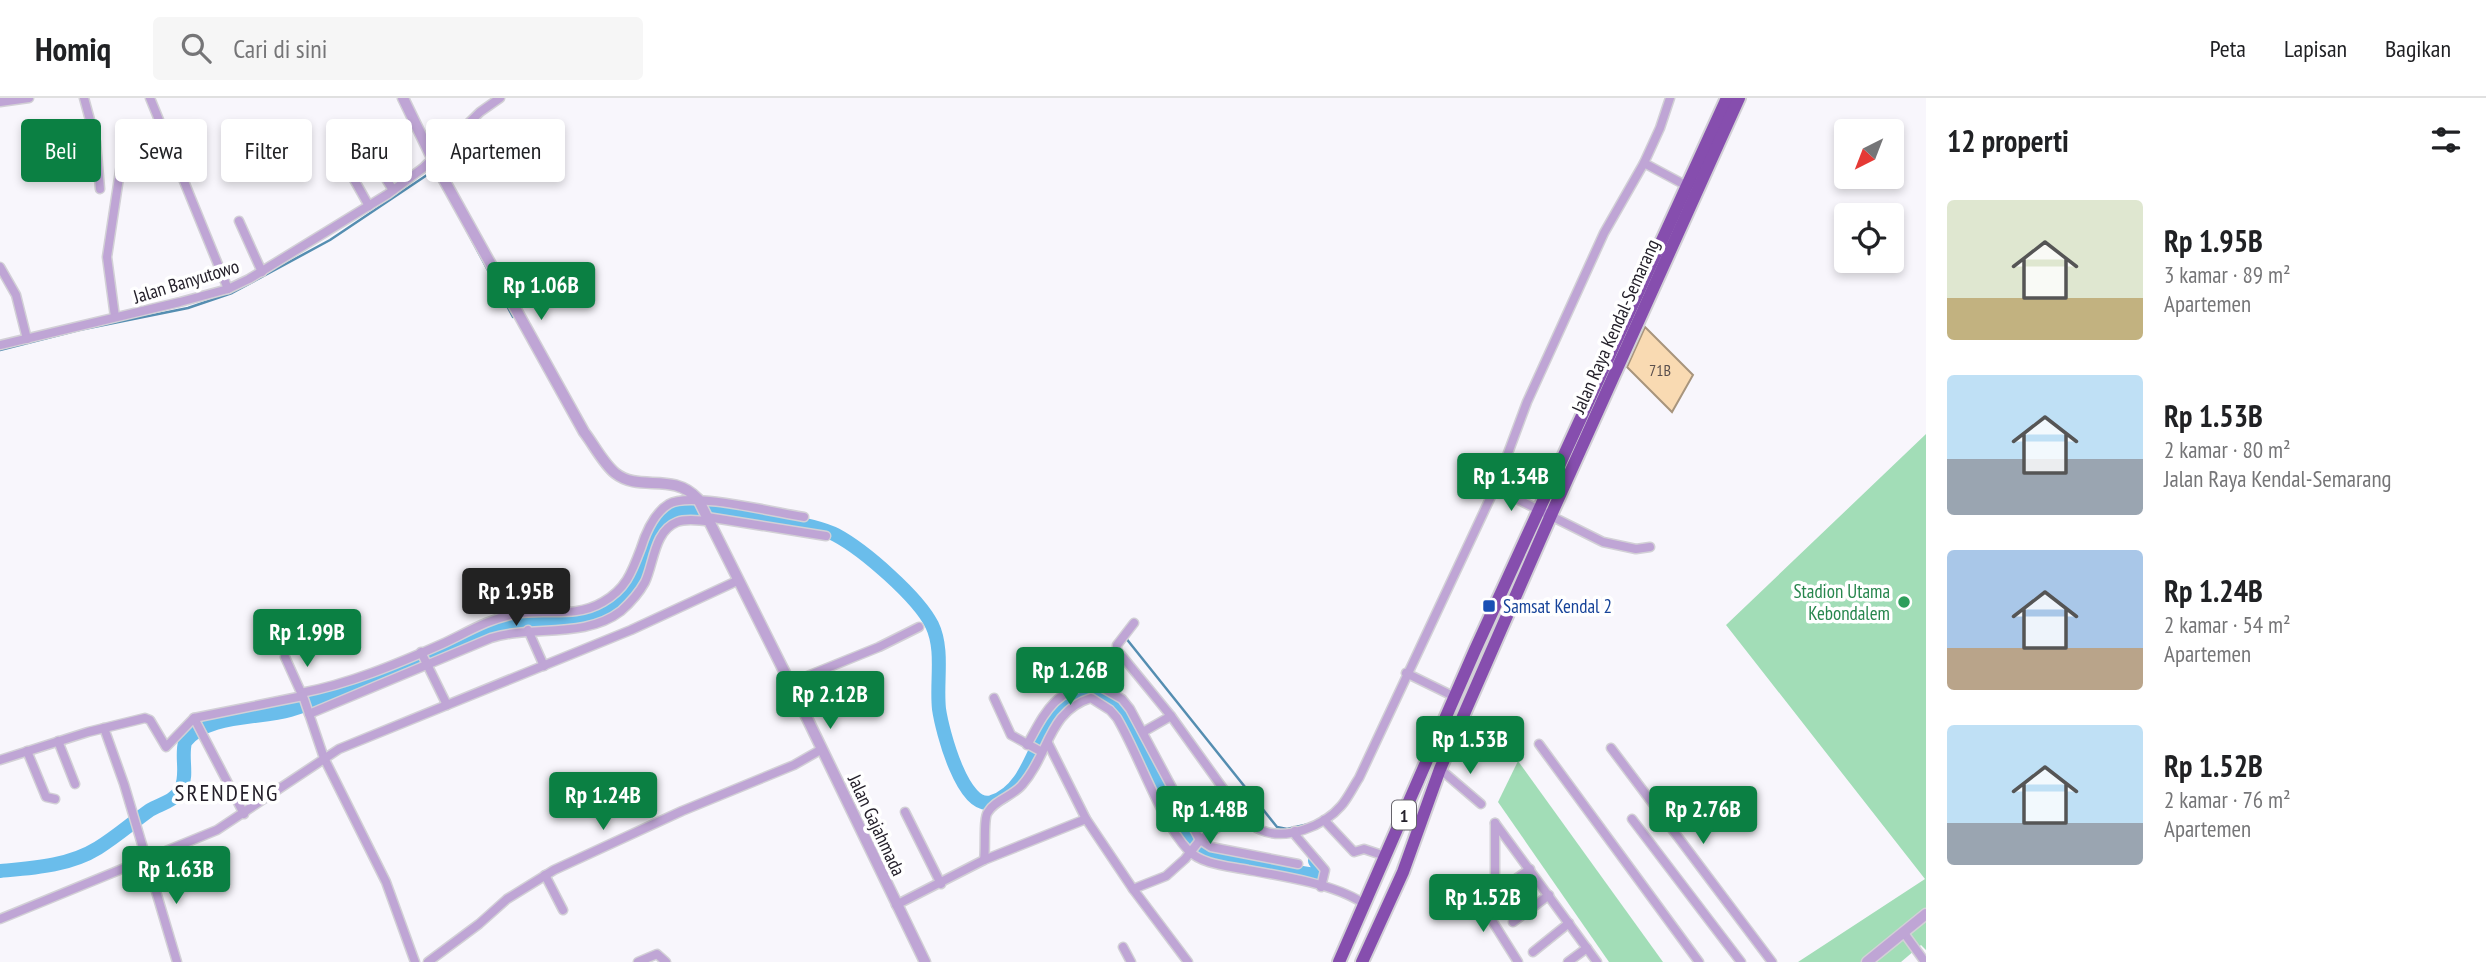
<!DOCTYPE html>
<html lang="id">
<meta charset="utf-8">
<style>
body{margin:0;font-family:"PT Sans Narrow",sans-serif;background:#f6f6f6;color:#202124;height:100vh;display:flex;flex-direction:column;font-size:26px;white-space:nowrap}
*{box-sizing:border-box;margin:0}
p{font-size:23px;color:#757577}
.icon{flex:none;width:38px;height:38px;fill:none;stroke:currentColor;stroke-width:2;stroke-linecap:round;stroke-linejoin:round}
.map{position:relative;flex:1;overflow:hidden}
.sheet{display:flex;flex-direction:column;background:#fff;width:560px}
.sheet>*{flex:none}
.hud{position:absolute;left:21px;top:21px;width:665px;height:63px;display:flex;gap:14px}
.needle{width:46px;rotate:222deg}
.buttons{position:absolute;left:1834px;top:21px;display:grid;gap:14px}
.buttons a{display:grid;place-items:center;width:70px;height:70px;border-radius:7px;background:#fff;box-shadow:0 4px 10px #0003;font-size:35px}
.price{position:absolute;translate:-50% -60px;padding:0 16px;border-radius:7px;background:#0b8043;color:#fff;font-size:23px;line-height:46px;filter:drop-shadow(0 2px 4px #0008)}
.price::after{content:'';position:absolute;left:50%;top:42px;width:21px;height:16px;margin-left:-10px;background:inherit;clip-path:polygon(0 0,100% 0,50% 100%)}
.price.current{background:#222;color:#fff}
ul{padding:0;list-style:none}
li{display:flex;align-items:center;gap:21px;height:175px;padding:0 21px}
li span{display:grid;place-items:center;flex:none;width:196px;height:140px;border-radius:7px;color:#555}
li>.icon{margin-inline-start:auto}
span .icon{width:84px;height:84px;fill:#fffc;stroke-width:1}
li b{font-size:30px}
h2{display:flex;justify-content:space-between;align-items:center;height:84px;padding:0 21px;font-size:30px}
.tag{padding:0 24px;border-radius:7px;background:#fff;box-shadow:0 4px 10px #0003;font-size:24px;line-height:63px}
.tag.current{background:#0b8043;color:#fff}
header{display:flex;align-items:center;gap:42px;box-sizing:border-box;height:98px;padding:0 35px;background:#fff;border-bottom:2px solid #e0e0e0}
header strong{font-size:33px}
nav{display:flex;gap:38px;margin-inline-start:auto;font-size:24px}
.search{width:490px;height:63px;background:#f6f6f6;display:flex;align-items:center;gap:18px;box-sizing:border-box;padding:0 24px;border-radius:7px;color:#757577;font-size:26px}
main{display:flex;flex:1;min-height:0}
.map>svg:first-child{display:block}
.green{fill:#a2ddb7}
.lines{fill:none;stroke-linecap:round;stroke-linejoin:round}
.stream{stroke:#558eb1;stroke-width:2.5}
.river{stroke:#6abdeb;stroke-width:14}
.building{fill:#f9dab2;stroke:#a8957d;stroke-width:2}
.minor-casing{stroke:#d2d0d6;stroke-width:11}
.tertiary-casing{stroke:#d2d0d6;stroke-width:13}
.trunk-casing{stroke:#d2d0d6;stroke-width:16}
.minor{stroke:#bfa5d5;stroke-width:8}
.tertiary{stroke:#bfa5d5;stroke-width:10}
.trunk{stroke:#864eae;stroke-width:12}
.leisure-dot{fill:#2e9e5b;stroke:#fff;stroke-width:2.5}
.transit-dot{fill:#1a4fb4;stroke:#fff;stroke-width:2.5}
.labels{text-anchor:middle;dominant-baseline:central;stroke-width:7;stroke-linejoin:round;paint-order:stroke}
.number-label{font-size:16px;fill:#5a4f4d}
.shield{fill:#fff;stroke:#66646b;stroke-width:2}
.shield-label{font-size:18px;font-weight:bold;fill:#25212b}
.street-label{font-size:19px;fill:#25212b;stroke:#fff}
.leisure-label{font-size:19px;fill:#27864d;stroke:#fff;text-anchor:end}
.transit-label{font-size:19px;fill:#164399;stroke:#fff;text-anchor:start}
.quarter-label{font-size:23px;letter-spacing:2px;fill:#25212b;stroke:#fff}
</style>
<header>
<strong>Homiq</strong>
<div class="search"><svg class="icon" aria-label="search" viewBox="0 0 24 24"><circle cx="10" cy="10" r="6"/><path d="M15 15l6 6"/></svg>Cari di sini</div>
<nav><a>Peta</a><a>Lapisan</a><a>Bagikan</a></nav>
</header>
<main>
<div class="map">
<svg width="1926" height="864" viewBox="0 0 1926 864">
<rect width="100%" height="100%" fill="#f8f6fc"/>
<!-- green -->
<g class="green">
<path d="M1926,336V852L1921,847L1901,864H1798L1925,781L1726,527Z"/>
<path d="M1518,663L1663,864H1609L1498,704Z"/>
</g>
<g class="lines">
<!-- stream -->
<g class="stream">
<path d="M467,133L513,219"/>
<path d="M0,252L79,232L188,210L232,195L330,142L427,77L437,74"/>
<path d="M1125,539L1277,729L1287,731L1309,726"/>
</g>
<!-- river -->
<path class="river" d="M0,773C33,770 69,768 98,750C116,739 133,724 150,712C160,706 175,703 181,691C188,676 181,660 185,644C207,616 259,621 290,612C328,601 363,585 399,570C416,563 433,558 449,551C466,544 479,532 497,528C530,520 566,530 597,517C654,495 637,434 675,415C680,412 688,411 695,410C724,412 812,424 836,437C864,452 918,499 932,527C944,552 936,584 939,611C942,632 963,714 992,704C1027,693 1034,647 1052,620C1061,606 1075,600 1089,591C1128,599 1157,678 1173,711C1180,725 1187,742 1200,751C1219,764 1293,773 1320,778L1321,771L1315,763"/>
</g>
<!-- building -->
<path class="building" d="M1645,229L1693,277L1672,314L1627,269Z"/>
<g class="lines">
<!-- minor casing -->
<g class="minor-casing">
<g id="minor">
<path d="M84,0L96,44L100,91"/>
<path d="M150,0L228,191"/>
<path d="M0,4L29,0"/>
<path d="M366,49L393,92"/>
<path d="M1644,65L1687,88"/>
<path d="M122,68L167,45"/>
<path d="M347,69L369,108"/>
<path d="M239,123L262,174"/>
<path d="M0,169L16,197L27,241"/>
<path d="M115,219L107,159L125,40L159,25"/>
<path d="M0,247L180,204L228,191L249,181L388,96L423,70L480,14L500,0"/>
<path d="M1495,390L1603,444L1636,451L1650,449"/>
<path d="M707,419L826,438"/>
<path d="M1134,525L1117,547V552L1171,618L1240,714C1247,721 1252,729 1261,732C1286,743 1324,728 1341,708C1348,700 1353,689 1359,680L1495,390L1527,304L1604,135L1644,65L1660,30L1670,0"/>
<path d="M528,532L544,568"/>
<path d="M421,554L447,607"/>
<path d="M285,559L304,601L324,660L386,784L415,864"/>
<path d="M1406,575L1455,599"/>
<path d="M790,585L879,549L919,529"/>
<path d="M301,595C349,586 397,566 442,546C466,535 488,521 515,516C545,510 574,521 603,504C626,491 632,474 641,450C646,434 654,415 669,406C690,393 777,415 804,419"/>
<path d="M994,600L1011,637L1042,654"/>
<path d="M309,616L491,540C532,527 585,541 621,513C630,505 639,495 645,484C654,465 654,433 677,424C687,420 699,423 709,423"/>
<path d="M194,620L244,716"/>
<path d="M104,630L124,686L177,864"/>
<path d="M1143,634L1171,618"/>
<path d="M58,643L75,686"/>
<path d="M1048,645L1086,721L1133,791L1188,864"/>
<path d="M1539,646L1699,864"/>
<path d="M1027,647C1046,613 1053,594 1094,585L1122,601L1130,611L1200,742L1211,749L1298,766"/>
<path d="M1611,650L1772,864"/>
<path d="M27,653L46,699L55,701"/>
<path d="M0,662L88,634L145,620L150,622L166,649L194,620L303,598"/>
<path d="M1440,671L1481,706"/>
<path d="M905,714L941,786"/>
<path d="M1632,721L1741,864"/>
<path d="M1324,722L1354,754L1364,751L1382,757"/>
<path d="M1495,725L1597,864"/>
<path d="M1495,725V791L1500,792L1530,771"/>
<path d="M1295,733L1296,738L1325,772L1321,789"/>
<path d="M984,762L1086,721"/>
<path d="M545,777L563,812"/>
<path d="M1133,791L1166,778L1185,761L1200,742L1240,714"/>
<path d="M1474,794L1518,864"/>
<path d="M896,807L984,762C986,751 983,720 988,714C995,702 1013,698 1022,687C1049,657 1048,613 1091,600L1110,612L1117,620C1139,657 1160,722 1188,752C1202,767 1229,768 1248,772C1282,778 1333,786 1361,804"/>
<path d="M0,821L217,732L339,651L631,532L739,482"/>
<path d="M1513,824L1549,797"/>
<path d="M1904,835L1925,864"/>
<path d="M1123,849L1131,864"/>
<path d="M1533,854L1569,825"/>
<path d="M428,864L479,826L507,801L554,772L682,713L794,667L822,651"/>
<path d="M638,864L657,856L666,864"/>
<path d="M1568,864L1587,850"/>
</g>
</g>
<!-- tertiary casing -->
<g class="tertiary-casing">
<g id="tertiary">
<path d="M403,0L433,62L584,334C594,347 603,365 615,375C640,395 672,373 698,401L790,585L925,864"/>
<path d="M1867,864L1926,816"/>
</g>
</g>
<!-- trunk casing -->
<g class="trunk-casing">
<g id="trunk">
<path d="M1339,864L1475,552L1727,0"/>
<path d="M1362,864L1403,774L1440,671L1551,417L1739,0"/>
</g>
</g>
<!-- minor -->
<use href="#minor" class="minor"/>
<!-- tertiary -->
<use href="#tertiary" class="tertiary"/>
<!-- trunk -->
<use href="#trunk" class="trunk"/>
</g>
<!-- markers -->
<circle class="leisure-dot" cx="1904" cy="504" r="7"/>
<rect class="transit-dot" x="1482" y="501" width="14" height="14" rx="3.5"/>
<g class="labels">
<!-- number labels -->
<g class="number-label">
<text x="1660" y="272">71B</text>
</g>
<!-- shield labels -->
<rect class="shield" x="1392" y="702.5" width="24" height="29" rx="5"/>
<g class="shield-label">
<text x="1404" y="717">1</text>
</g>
<!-- street labels -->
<g class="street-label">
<text transform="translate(186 183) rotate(-17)">Jalan Banyutowo</text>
<text transform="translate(1615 228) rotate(-66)">Jalan Raya Kendal-Semarang</text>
<text transform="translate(877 727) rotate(65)">Jalan Gajahmada</text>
</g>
<!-- leisure labels -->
<g class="leisure-label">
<text x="1890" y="493">Stadion Utama<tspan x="1890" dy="22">Kebondalem</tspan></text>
</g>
<!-- transit labels -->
<g class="transit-label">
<text x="1503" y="508">Samsat Kendal 2</text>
</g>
<!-- quarter labels -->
<g class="quarter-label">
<text x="227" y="694">SRENDENG</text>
</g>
</g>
</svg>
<div class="buttons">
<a><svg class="needle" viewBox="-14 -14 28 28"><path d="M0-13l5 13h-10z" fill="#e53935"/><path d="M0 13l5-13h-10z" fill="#757577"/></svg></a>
<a><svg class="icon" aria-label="locate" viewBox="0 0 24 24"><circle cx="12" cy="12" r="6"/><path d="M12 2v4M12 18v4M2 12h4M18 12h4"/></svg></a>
</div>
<b class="price" style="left:541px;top:224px">Rp 1.06B</b>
<b class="price" style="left:1511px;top:415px">Rp 1.34B</b>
<b class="price current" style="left:516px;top:530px">Rp 1.95B</b>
<b class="price" style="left:307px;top:571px">Rp 1.99B</b>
<b class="price" style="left:1070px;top:609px">Rp 1.26B</b>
<b class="price" style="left:830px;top:633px">Rp 2.12B</b>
<b class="price" style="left:1470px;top:678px">Rp 1.53B</b>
<b class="price" style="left:603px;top:734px">Rp 1.24B</b>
<b class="price" style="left:1210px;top:748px">Rp 1.48B</b>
<b class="price" style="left:1703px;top:748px">Rp 2.76B</b>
<b class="price" style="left:176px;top:808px">Rp 1.63B</b>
<b class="price" style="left:1483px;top:836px">Rp 1.52B</b>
<div class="hud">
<a class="tag current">Beli</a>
<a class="tag">Sewa</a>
<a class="tag">Filter</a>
<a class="tag">Baru</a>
<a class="tag">Apartemen</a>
</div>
</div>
<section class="sheet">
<h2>12 properti<svg class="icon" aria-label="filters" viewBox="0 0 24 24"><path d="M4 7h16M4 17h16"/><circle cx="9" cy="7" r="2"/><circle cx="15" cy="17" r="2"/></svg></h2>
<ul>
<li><span style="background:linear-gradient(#dfe7d0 70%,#c2b280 0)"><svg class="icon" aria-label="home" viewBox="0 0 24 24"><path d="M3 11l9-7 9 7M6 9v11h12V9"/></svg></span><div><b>Rp 1.95B</b><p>3 kamar · 89 m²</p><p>Apartemen</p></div></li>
<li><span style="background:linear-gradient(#bfe0f5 60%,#9aa5b1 0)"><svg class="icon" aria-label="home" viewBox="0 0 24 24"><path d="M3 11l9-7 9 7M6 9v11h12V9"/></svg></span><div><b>Rp 1.53B</b><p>2 kamar · 80 m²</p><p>Jalan Raya Kendal-Semarang</p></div></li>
<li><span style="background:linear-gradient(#a9c7e8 70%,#b9a48a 0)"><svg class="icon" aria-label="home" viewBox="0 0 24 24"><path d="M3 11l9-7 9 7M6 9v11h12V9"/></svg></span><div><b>Rp 1.24B</b><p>2 kamar · 54 m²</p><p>Apartemen</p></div></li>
<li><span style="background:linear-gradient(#bfe0f5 70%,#9aa5b1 0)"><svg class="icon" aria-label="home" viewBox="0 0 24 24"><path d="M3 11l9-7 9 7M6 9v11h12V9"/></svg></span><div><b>Rp 1.52B</b><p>2 kamar · 76 m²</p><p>Apartemen</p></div></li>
</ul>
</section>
</main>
